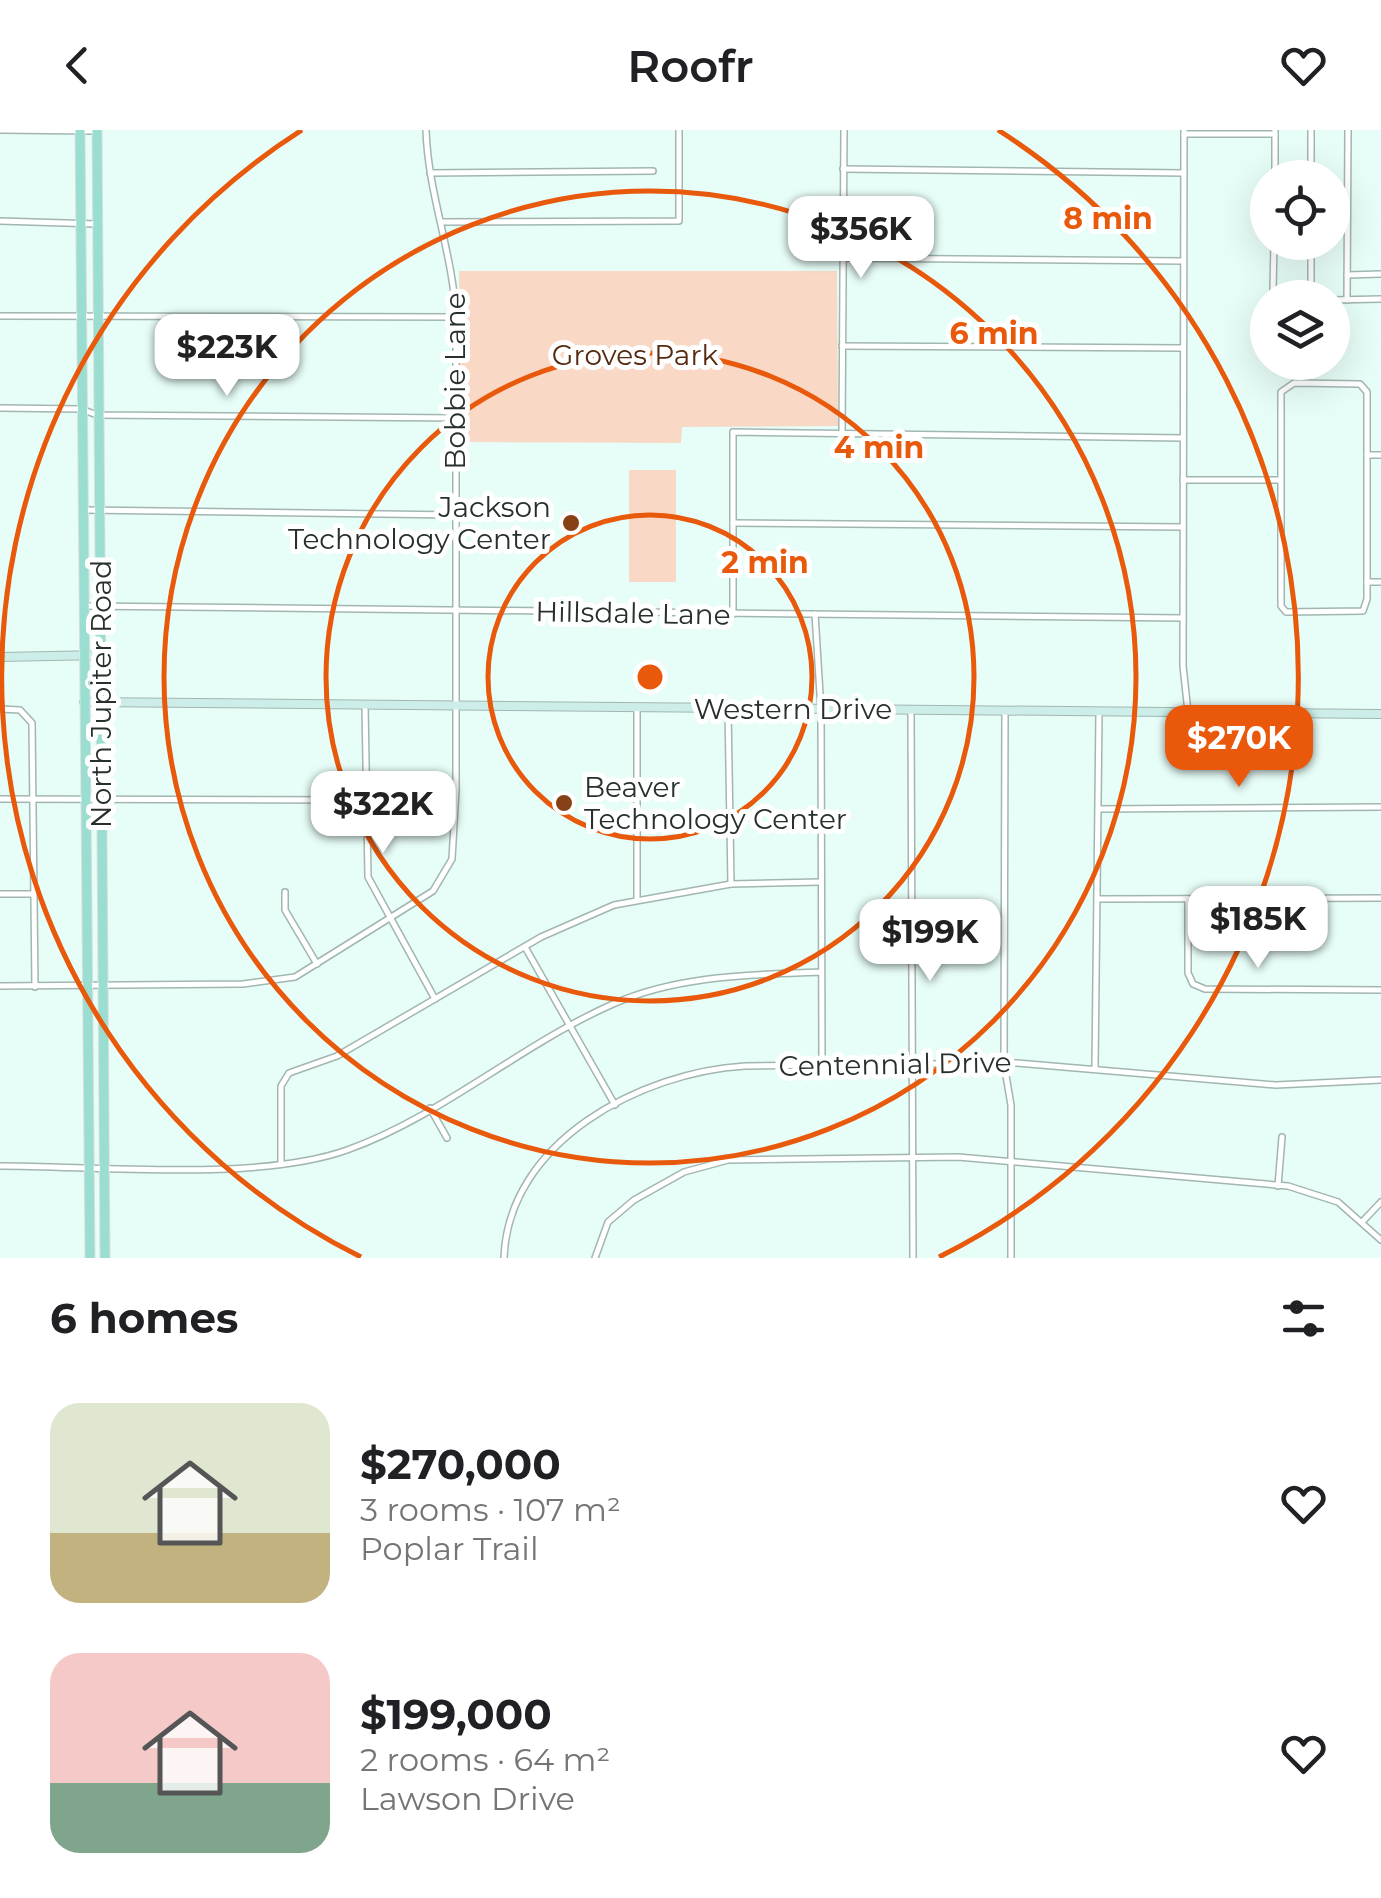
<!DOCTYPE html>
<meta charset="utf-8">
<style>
body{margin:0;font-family:Montserrat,sans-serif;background:#f6f6f6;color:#202124;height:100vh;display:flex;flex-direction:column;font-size:38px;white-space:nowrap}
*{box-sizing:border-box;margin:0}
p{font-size:32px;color:#757577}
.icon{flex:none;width:55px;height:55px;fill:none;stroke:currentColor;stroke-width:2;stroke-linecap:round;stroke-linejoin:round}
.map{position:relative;height:1128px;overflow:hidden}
.side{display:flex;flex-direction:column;background:#fff;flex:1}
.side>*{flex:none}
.buttons{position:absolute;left:1250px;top:30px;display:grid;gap:20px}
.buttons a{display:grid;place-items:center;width:100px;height:100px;border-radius:50%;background:#fff;box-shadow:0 10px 40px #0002;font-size:50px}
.price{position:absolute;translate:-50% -85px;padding:0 22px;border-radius:20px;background:#fff;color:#222;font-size:32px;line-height:65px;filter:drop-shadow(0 2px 5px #0008)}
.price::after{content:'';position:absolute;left:50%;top:60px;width:30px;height:22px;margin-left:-15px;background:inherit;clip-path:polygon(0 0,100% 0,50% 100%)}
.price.current{background:#ea580c;color:#fff}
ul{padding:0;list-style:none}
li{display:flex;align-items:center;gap:30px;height:250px;padding:0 50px}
li span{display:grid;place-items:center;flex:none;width:280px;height:200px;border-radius:30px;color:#555}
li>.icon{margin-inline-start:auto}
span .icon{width:120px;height:120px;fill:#fffc;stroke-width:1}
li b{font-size:42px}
h2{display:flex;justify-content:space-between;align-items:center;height:120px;padding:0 50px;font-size:42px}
header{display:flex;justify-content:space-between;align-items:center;height:130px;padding:0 50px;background:#fff;font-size:45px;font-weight:600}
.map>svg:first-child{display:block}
.green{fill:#f9d8c6}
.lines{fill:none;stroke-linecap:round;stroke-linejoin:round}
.street-casing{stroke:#a2b6b1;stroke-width:8}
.secondary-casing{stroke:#a2b6b1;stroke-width:10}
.primary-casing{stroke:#dddede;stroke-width:11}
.street{stroke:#fff;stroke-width:5}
.secondary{stroke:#cdeee8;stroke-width:8}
.primary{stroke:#9addd1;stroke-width:9}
.ring{fill:none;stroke:#e8590c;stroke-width:5}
.poi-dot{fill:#864216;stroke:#fff;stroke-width:4}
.labels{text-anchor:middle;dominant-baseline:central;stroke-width:10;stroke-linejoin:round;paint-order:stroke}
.park-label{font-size:28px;fill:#54290e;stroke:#fff}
.street-label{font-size:28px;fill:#28302e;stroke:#fff}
.poi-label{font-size:28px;fill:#28302e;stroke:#fff;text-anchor:end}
.centre{fill:#e8590c;stroke:#fff;stroke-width:5}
.ring-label{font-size:30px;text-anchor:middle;font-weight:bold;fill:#e8590c;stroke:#fff;stroke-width:10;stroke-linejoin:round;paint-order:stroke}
</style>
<header><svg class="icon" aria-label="back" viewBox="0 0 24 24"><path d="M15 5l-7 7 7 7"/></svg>Roofr<svg class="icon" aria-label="heart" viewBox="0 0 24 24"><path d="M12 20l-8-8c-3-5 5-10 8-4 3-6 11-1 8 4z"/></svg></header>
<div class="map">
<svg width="1381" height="1128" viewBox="0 0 1381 1128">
<rect width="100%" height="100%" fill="#e7fdf8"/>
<!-- green -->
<g class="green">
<path d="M459,141H837L838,296L682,297L681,313L461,312Z"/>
<rect x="629" y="340" width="47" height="112"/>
</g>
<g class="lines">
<!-- street casing -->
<g class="street-casing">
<g id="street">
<path d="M0,0L97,1"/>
<path d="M1184,0L1183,536L1188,582"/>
<path d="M1184,4H1275"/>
<path d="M843,39L1184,43"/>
<path d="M430,43L653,41"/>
<path d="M1275,48V0"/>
<path d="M1311,48V0"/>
<path d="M0,91L97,94"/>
<path d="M442,92L679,91V0"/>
<path d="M1274,112L1273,160L1279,168"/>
<path d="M1311,112V168"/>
<path d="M843,128L1183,131"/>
<path d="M1347,145L1381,144"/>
<path d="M1332,170L1381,169"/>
<path d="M1347,170L1348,0"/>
<path d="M0,186L456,187"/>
<path d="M842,216L1183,218"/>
<path d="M1294,253L1360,254L1367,262V469L1363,481L1286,482L1281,476V262Z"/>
<path d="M0,278L81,279L97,285L456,288"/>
<path d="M842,303L844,0"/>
<path d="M1367,325H1381"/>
<path d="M1183,350H1280"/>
<path d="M84,380L455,385"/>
<path d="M733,393L1183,397"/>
<path d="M1367,452H1381"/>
<path d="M86,476L1183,488"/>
<path d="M733,484V302L1183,308"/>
<path d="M815,484L821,580L822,934"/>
<path d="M365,575L368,747L435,869"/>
<path d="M637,578V768"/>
<path d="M0,579L20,580L32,593L35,857"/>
<path d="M728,579L731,754"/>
<path d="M1005,580L1004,934L1011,975V1128"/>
<path d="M911,581L913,1128"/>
<path d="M0,669L365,670"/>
<path d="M1099,679L1381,677"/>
<path d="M285,762V780L317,834"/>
<path d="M0,764H34"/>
<path d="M1099,769L1381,768"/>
<path d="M1188,769V843L1193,854L1205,859L1381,860"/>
<path d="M525,817L615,975"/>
<path d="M0,856L243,854L295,847L433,761L452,729L456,660V187C453,123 428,64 426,0"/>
<path d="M1095,938L1099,583"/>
<path d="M430,978L447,1008"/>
<path d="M281,1034V956L289,943L337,926L541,807L614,775L731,754L821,752"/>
<path d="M0,1036C98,1036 257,1052 347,1020C442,986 520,915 613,874C679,845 750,845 821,842"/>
<path d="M1278,1056L1282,1007"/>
<path d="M1363,1091L1381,1072"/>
<path d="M504,1128C508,1011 642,942 745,936L1017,933L1276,955L1381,950"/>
<path d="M595,1128L608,1092L634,1070L684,1042L728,1030L958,1027L1288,1056L1338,1072L1381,1110"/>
</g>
</g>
<!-- secondary casing -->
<g class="secondary-casing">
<g id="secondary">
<path d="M0,527L103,525"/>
<path d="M84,572L1381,584"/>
</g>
</g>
<!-- primary casing -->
<g class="primary-casing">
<g id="primary">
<path d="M80,0L90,1128"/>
<path d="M97,0L105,1128"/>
</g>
</g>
<!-- street -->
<use href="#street" class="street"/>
<!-- secondary -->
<use href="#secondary" class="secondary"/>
<!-- primary -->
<use href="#primary" class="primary"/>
</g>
<!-- distance rings -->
<g class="ring">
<circle cx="650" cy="547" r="162"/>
<circle cx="650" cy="547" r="324"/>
<circle cx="650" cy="547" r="486"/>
<path d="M361 1127A648 648 0 0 1 302 0M998 0A648 648 0 0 1 939 1127"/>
</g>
<!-- markers -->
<g class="poi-dot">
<circle cx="571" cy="393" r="10"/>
<circle cx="564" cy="673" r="10"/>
</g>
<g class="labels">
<!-- park labels -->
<g class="park-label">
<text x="635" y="225">Groves Park</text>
</g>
<!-- street labels -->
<g class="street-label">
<text transform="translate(455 251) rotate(-90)">Bobbie Lane</text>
<text transform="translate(633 483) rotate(1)">Hillsdale Lane</text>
<text transform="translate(101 564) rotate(-90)">North Jupiter Road</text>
<text x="793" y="579">Western Drive</text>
<text transform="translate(895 934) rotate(-1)">Centennial Drive</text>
</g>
<!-- poi labels -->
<g class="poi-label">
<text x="551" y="377">Jackson<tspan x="551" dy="32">Technology Center</tspan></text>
<text x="584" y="657" text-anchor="start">Beaver<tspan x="584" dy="32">Technology Center</tspan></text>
</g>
</g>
<circle cx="650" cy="547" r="15" class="centre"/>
<g class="ring-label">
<text x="1108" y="99">8 min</text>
<text x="994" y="214">6 min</text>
<text x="879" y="328">4 min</text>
<text x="765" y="443">2 min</text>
</g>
</svg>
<div class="buttons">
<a><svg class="icon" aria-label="locate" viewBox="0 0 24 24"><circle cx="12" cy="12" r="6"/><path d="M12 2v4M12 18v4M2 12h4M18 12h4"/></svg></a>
<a><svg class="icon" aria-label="layers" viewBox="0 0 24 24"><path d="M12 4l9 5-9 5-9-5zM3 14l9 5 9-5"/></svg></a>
</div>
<b class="price" style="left:861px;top:151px">$356K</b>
<b class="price" style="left:227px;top:269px">$223K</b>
<b class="price current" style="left:1239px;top:660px">$270K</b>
<b class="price" style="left:383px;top:726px">$322K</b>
<b class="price" style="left:1258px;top:841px">$185K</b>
<b class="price" style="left:930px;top:854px">$199K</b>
</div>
<section class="side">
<h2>6 homes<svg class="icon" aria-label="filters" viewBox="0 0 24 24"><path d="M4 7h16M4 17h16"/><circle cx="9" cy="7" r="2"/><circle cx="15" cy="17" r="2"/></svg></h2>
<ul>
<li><span style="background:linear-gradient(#dfe7d0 65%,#c2b280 0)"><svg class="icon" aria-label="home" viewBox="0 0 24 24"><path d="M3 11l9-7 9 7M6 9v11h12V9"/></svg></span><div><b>$270,000</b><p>3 rooms · 107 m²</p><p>Poplar Trail</p></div><svg class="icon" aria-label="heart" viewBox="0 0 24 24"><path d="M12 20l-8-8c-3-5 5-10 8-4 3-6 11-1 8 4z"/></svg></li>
<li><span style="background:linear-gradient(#f6c9c9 65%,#7fa58c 0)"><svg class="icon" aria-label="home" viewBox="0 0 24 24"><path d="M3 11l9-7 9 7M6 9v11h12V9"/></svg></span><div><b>$199,000</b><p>2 rooms · 64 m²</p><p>Lawson Drive</p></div><svg class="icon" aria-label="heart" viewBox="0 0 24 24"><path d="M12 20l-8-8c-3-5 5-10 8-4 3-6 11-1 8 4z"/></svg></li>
</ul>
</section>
